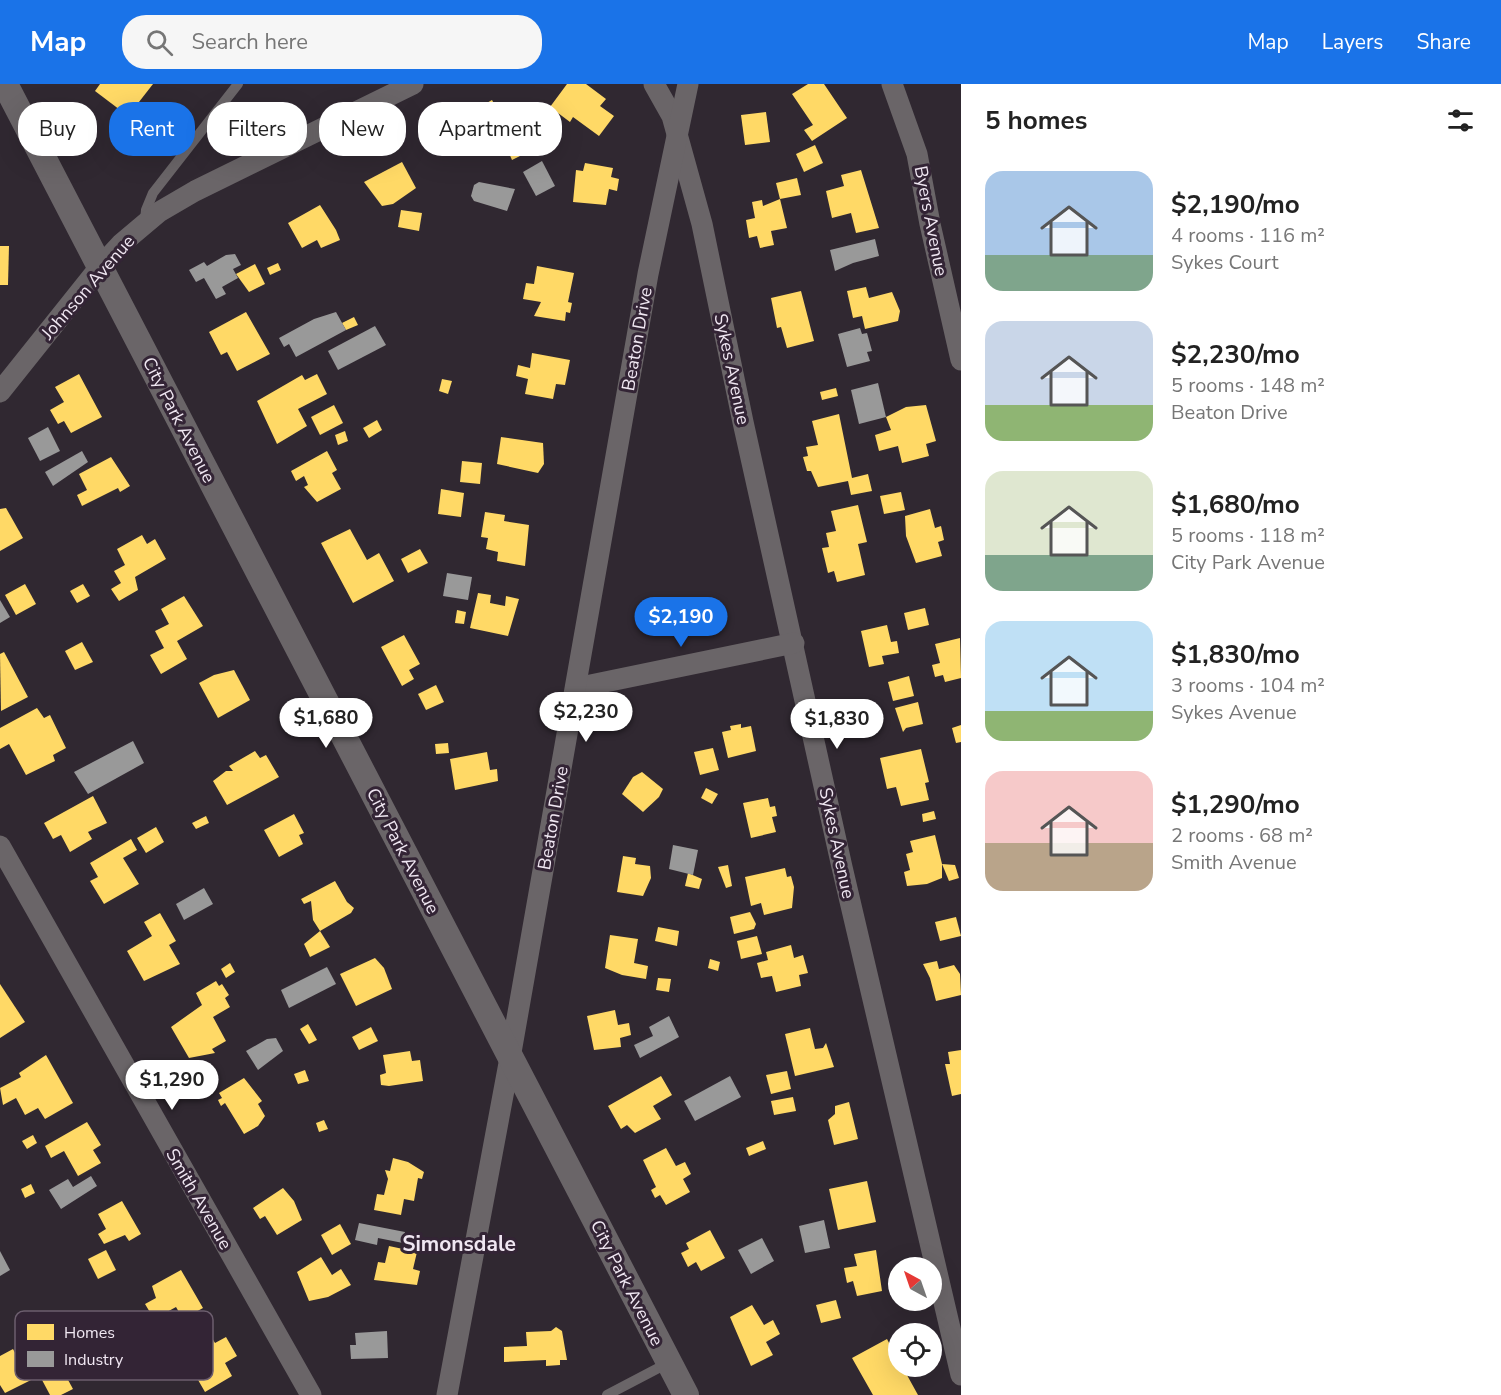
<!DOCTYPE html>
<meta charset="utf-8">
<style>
body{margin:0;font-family:"Nunito Sans",sans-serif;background:#f6f6f6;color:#222;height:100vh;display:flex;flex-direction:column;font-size:22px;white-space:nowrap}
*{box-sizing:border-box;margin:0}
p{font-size:20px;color:#767676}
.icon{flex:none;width:33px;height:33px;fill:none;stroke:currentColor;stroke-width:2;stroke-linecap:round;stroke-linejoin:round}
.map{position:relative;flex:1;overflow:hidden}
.panel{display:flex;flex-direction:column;background:#fff;width:540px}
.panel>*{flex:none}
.banner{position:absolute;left:18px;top:18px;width:570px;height:54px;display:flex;gap:12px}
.needle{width:39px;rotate:320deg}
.fabs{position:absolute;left:888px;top:1173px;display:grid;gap:12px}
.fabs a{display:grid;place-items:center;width:54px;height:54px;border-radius:50%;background:#fff;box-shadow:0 6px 24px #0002;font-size:30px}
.price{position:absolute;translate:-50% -51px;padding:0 14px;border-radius:21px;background:#fff;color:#222;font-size:20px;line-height:39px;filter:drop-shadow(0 2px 3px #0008)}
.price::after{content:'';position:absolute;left:50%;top:36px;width:18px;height:14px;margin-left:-9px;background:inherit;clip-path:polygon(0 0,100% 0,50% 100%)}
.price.current{background:#1a73e8;color:#fff}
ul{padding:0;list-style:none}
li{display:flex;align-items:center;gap:18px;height:150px;padding:0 24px}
li span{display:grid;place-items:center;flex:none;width:168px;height:120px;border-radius:18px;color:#555}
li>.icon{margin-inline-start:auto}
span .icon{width:72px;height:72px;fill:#fffc;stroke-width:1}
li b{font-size:26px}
h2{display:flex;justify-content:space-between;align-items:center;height:72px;padding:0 24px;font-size:26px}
.pill{padding:0 21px;border-radius:24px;background:#fff;box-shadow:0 6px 24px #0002;font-size:21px;line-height:54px}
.pill.current{background:#1a73e8;color:#fff}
header{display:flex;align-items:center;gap:36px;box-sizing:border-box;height:84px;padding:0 30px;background:#1a73e8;color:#fff}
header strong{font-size:28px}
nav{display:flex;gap:33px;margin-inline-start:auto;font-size:21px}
.search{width:420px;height:54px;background:#f6f6f6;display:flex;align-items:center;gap:15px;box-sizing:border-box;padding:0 21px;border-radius:24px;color:#767676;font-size:22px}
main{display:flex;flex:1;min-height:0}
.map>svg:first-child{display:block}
.homes{fill:#ffd966}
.industry{fill:#999}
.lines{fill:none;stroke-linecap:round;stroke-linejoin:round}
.service{stroke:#6a6568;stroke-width:10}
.minor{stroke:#6a6568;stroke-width:21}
.tertiary{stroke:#6a6568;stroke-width:26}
.labels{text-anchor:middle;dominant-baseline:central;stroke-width:6;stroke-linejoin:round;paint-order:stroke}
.street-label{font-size:18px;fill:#f0e7f2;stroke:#332435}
.quarter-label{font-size:21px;font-weight:bold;fill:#f0e7f2;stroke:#332435}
.key{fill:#332435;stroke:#6c5e6e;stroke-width:1.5}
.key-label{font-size:16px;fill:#f0e7f2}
</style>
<header>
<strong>Map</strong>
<div class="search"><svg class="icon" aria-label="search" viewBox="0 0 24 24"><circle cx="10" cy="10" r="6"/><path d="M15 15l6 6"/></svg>Search here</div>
<nav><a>Map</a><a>Layers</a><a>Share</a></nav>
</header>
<main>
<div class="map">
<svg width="961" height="1311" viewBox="0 0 961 1311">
<rect width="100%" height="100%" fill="#302831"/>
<!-- homes -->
<g class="homes">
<path d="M100,0H153L128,32L95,7Z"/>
<path d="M567,0H586L606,15L600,22L614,32L599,52L573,33L570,38L550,23Z"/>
<path d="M808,0H824L847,34L812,57L804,46L813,41L792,10Z"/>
<path d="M492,16L499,29L491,34L501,57L482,67L477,56L471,60L459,39L480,27L478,24Z"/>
<path d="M766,28L770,58L745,61L741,31Z"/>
<path d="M529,31L540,52L522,60L511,40Z"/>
<path d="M510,43L524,70L512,76L499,47Z"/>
<path d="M815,61L823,79L804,88L796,70Z"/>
<path d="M402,78L416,104L393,120L382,122L364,98Z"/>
<path d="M585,79L613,84L611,93L619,95L617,107L609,105L606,121L573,118L576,86L583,87Z"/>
<path d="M861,86L879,144L856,149L851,129L832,134L826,107L844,102L841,91Z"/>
<path d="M797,94L801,111L780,115L776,99Z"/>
<path d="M780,115L787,144L771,147L774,161L760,164L757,152L749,154L746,136L755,134L752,118L762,116L763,122Z"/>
<path d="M320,121L336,146L340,156L321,164L317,156L302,164L288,139Z"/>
<path d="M401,126L422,129L419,147L398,143Z"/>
<path d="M0,162H9L8,201H0Z"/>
<path d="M278,179L281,186L270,191L267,184Z"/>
<path d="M255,180L265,200L249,208L236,190Z"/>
<path d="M537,182L574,189L568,218L572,219L570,229L566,228L565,237L534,232L541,218L523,215L526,199L534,200Z"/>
<path d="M866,203L869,214L892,208L900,227L898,237L865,245L862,232L853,234L847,207Z"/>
<path d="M801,207L814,257L787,264L781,243L777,244L771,214Z"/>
<path d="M246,228L270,270L237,287L227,268L221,271L209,248Z"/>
<path d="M354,233L358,241L346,246L342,239Z"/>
<path d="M532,269L570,276L565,301L556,300L553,315L525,310L528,295L516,292L518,281L530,284Z"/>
<path d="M79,290L102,333L71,349L64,337L58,340L50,326L64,318L55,303Z"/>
<path d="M317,290L327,310L298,325L307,342L277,360L257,317L302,291L305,296Z"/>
<path d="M442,295L452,297L448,310L439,307Z"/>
<path d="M836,304L838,312L822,316L820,308Z"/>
<path d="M334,321L343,339L320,351L311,333Z"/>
<path d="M926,321L936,357L926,360L929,372L902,379L898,362L879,367L875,351L891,346L886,333L906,323Z"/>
<path d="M839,330L852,394L868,390L872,407L851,411L848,397L818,403L811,387H807L803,373L808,372L806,363L818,361L812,337Z"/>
<path d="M377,336L382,346L369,354L363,344Z"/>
<path d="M345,347L348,357L338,361L335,351Z"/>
<path d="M501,353L543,359L544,380L538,389L497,380Z"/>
<path d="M327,367L337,386L332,389L341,405L317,418L304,403L308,401L304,392L296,397L291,387Z"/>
<path d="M111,373L130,402L120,408L118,404L82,422L77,411L87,406L79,390Z"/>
<path d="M462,377L482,379L480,400L460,398Z"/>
<path d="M441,405L464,409L461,433L438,430Z"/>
<path d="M901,408L905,426L884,430L880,412Z"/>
<path d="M858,421L867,458L858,460L865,491L837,498L834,487L828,489L822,464L829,463L826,449L836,447L831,427Z"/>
<path d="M6,424L23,454L0,467V425Z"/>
<path d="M930,425L935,444L941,442L944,456L938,458L942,472L916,479L906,452L905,432Z"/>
<path d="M485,428L505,431L504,437L529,441L525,482L497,477L498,468L486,465L488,454L481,453Z"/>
<path d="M350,445L367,476L379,469L394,497L353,519L321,459Z"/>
<path d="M142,451L147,460L155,455L166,475L135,493L138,506L119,517L111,505L121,499L114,487L125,481L117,465Z"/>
<path d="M420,465L428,479L408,489L401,475Z"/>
<path d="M25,500L36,520L16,531L5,511Z"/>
<path d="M83,500L90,512L77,519L70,507Z"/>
<path d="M478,509L491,511L490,519L505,522L506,512L519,515L508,552L470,544Z"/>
<path d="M184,512L203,542L177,557L187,575L161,590L150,571L164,564L155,547L169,540L161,525Z"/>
<path d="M925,524L929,541L908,546L904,529Z"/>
<path d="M457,526L466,528L464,540L455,539Z"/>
<path d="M887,541L891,558L897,557L899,569L882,572L884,580L869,583L861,547Z"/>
<path d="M404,551L420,580L409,586L414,595L402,602L381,563Z"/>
<path d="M960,554L961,594L945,598L943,591L935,593L932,581L940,579L935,560Z"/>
<path d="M82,558L93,578L75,586L65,567Z"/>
<path d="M4,568L28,613L1,627L0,570Z"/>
<path d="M234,586L250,616L218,634L199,599L214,591Z"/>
<path d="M909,592L914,612L893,617L888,598Z"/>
<path d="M436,601L444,618L426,626L418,610Z"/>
<path d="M918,618L923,640L906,644L903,648L895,624Z"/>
<path d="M37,624L44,634L50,631L66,664L53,671L55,677L26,691L9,660L0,665V644Z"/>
<path d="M741,640V644L751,642L756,667L728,674L722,648L731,646L730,642Z"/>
<path d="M961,641V658L956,659L952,644Z"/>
<path d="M448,659L449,669L436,670L435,660Z"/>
<path d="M713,664L719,686L700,691L694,668Z"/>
<path d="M921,665L929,698L925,699L929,716L901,722L896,703L887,705L880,674Z"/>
<path d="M255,667L260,674L266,671L279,693L227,721L213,697L226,687H233L229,682Z"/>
<path d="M487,668L490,686L497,685L498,697L455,706L450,675Z"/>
<path d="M642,688L663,705L659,713L643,728L622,710L633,693Z"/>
<path d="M706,704L718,710L712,720L701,714Z"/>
<path d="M93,712L107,739L88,748L92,755L70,768L61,751L53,755L44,739Z"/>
<path d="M768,714L770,723L775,722L777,732L772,733L776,748L751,754L743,719Z"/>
<path d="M934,727L936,735L923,738L922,730Z"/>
<path d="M294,730L304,749L299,751L303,760L279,773L264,746Z"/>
<path d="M206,732L209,739L196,745L192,739Z"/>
<path d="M156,743L164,758L146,769L137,754Z"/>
<path d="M935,751L942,780V794L927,800L907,802L904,788L910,786L906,770L913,768L910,757Z"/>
<path d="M131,755L137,766L123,774L139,800L104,820L90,797L98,793L90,779Z"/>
<path d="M623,772L636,774L635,780L650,782L651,794L643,812L617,808Z"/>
<path d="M942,780L955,781L959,794L949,797Z"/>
<path d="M728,781L732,802L726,804L718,783Z"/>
<path d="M785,784L787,793L791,792L794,803L792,824L764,831L761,819L751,822L745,793Z"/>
<path d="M688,789L702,795L699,805L685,802Z"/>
<path d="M335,797L347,818L354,824L351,829L320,847L330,863L310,873L304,860L320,847L313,836L311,817L304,820L301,815Z"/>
<path d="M750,828L756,840L754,845L734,850L730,833Z"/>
<path d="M160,829L176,857L169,861L180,880L144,897L127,867L152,852L144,838Z"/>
<path d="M956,833L961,852L940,857L935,838Z"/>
<path d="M658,843L679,847L677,862L655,857Z"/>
<path d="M610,851L638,855L634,879L648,882L646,895L622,891L605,884Z"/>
<path d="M757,852L762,870L741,875L737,857Z"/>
<path d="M791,861L794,874L803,871L808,889L799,891L801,902L776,908L772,892L761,894L757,879L768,876L766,868Z"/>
<path d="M375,874L384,884L392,905L356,922L340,890Z"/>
<path d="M710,875L720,878L718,887L708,884Z"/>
<path d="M937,877L939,885L954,881L960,890L961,911L936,917L930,894L923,880Z"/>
<path d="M230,879L235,888L226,894L221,885Z"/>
<path d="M658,894L671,895L669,908L656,906Z"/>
<path d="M216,897L219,902L222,900L229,911L225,914L230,923L213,933L226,957L212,965L215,969L189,974L171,943L202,921L196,909Z"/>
<path d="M0,900L25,938L0,954Z"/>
<path d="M615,926L618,941L629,939L631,951L620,954L621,963L594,966L587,932Z"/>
<path d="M308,940L317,956L309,960L300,945Z"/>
<path d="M371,943L378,957L359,966L352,953Z"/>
<path d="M810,944L815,965L823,964L826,959L834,983L795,992L785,950Z"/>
<path d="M961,966V1010L952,1012L945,980H950L948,968Z"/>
<path d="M410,967L412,977L420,976L423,997L389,1002L381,1001L380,991L386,989L383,971Z"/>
<path d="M46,971L73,1019L45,1035L38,1024L25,1031L16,1014L3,1021L0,1004L21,993L19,989Z"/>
<path d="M305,986L309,997L298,1000L294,990Z"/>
<path d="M787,987L791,1005L771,1010L766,991Z"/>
<path d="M661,992L672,1011L653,1022L661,1035L635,1049L627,1041L621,1045L608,1022Z"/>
<path d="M244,994L262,1017L258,1020L265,1032L258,1042L244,1050L225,1019L221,1022L218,1016L222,1014L219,1009Z"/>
<path d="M793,1013L796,1027L774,1031L771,1017Z"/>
<path d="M849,1018L858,1055L834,1061L828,1036L835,1030V1022Z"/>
<path d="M324,1036L328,1045L319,1048L316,1039Z"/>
<path d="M87,1038L101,1061L93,1066L101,1079L78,1092L64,1067L51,1074L45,1062Z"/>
<path d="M33,1051L37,1059L27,1065L22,1057Z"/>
<path d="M763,1057L766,1065L749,1072L746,1064Z"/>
<path d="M666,1064L676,1082L685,1078L691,1090L683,1095L690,1108L666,1121L660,1111L655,1114L651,1106L656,1103L643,1076Z"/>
<path d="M393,1074L408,1078L424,1088L422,1095L418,1094L414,1117L404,1115L401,1131L374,1126L377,1110L384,1111L388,1095L385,1086L390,1087Z"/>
<path d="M867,1097L876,1138L838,1146L829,1105Z"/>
<path d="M31,1100L35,1109L25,1114L21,1105Z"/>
<path d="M283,1104L294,1117L302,1136L277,1151L265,1132L260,1135L253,1124Z"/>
<path d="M122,1117L141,1150L129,1157L125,1151L104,1160L98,1150L106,1145L98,1130Z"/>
<path d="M340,1140L351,1160L332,1171L321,1151Z"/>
<path d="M710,1146L725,1174L701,1187L696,1178L688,1183L681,1169L689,1165L686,1159Z"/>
<path d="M389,1162L417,1168L413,1185L420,1187L417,1201L374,1196L378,1178L385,1179Z"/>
<path d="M106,1166L116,1186L98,1195L88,1175Z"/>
<path d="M876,1166L882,1207L857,1212L853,1197L847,1199L844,1184L857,1182L854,1170Z"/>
<path d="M321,1173L332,1191L341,1185L351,1201L328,1213L309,1217L297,1188Z"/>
<path d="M181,1186L203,1224L183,1235L176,1223L154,1235L145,1220L156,1214L152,1202Z"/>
<path d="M836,1216L841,1234L821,1239L816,1221Z"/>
<path d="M752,1221L764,1241L773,1236L780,1250L766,1258L773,1271L751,1282L730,1233Z"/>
<path d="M556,1243L562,1247L567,1276H560V1281L546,1282V1276L504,1278V1263L527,1262L526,1248L551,1247Z"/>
<path d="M211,1252L215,1259L226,1253L237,1272L225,1279L232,1292L205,1308L190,1282L196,1279L188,1265Z"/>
<path d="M887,1255L898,1276V1282H902L918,1311H873L852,1274Z"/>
<path d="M13,1265L25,1288L30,1285L35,1294L5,1309L0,1301V1272Z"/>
<path d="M61,1283L73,1305L61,1311H50L41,1294Z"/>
</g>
<!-- industry -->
<g class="industry">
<path d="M542,77L555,102L536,112L523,88Z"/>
<path d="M479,98L515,105L507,127L474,117L471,112L474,101Z"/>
<path d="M875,155L879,172L853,179L835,187L830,166Z"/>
<path d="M235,170L241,181L233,185L238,194L222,203L226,210L216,215L204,194L196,198L189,186L204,178L207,182L226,171Z"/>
<path d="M336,228L346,246L296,273L289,260L284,263L279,254L314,235Z"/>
<path d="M375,242L386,261L338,286L328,267Z"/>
<path d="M860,244L862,250L867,249L872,267L867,268L870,277L847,283L838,250Z"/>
<path d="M878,299L886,333L859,340L851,306Z"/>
<path d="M48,343L60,367L40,377L28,354Z"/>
<path d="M82,367L88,378L53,402L45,388Z"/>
<path d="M447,489L472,493L468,516L443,512Z"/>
<path d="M0,516L10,533L0,539Z"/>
<path d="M133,657L144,679L88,710L74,688Z"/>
<path d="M673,761L698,766L693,791L669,785Z"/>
<path d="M204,804L213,820L184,836L176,820Z"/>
<path d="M327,883L336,900L289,924L281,906Z"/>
<path d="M669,932L679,953L640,974L634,961L653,952L649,943Z"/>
<path d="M276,954L283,967L258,986L246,967L267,955Z"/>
<path d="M730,992L741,1013L695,1037L684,1017Z"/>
<path d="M91,1092L97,1102L61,1125L49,1106L68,1095L73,1103Z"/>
<path d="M824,1136L830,1164L805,1169L799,1142Z"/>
<path d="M359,1139L405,1148L403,1159L378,1154L377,1161L355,1156Z"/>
<path d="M762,1154L774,1177L751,1190L738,1166Z"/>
<path d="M0,1167L10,1186L0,1192Z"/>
<path d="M387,1247L388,1274L351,1275L350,1261H356L355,1249Z"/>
</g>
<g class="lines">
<!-- service -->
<g class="service">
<path d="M145,137L146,126L153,109L238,0"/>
<path d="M607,1311L668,1279"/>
</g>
<!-- minor -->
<g class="minor">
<path d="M654,0L672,32L702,140L743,338L842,783L961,1291"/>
<path d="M892,0L917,70L930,140L961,276"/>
<path d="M0,308L99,184L121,160L159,128L195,107L413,0"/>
<path d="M576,604L794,559"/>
<path d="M0,762L311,1311"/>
<path d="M447,1311L510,974L648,190L688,0"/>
</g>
<!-- tertiary -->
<path class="tertiary" d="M5,0L686,1311"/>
</g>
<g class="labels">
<!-- street labels -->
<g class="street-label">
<text transform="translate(931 137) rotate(79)">Byers Avenue</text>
<text transform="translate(88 203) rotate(-49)">Johnson Avenue</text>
<text transform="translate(637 255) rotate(-80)">Beaton Drive</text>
<text transform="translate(732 285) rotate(78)">Sykes Avenue</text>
<text transform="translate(179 336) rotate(63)">City Park Avenue</text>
<text transform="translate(553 734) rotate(-80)">Beaton Drive</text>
<text transform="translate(837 759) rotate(78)">Sykes Avenue</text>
<text transform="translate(403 767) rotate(63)">City Park Avenue</text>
<text transform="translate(199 1115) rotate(60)">Smith Avenue</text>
<text transform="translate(627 1199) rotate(63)">City Park Avenue</text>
</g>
<!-- quarter labels -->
<g class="quarter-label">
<text x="459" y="1160">Simonsdale</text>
</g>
</g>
<!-- legend -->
<rect x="15" y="1227" width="198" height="69" rx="9" class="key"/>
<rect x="27" y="1240" width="27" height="16" fill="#ffd966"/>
<rect x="27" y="1267" width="27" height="16" fill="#999"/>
<g class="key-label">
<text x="64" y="1254">Homes</text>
<text x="64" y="1281">Industry</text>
</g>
</svg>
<div class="fabs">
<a><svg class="needle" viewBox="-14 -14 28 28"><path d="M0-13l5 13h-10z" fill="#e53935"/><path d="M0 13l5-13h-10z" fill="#767676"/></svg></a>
<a><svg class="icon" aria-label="locate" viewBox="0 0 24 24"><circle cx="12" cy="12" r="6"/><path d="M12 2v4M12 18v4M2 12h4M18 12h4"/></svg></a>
</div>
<b class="price current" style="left:681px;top:564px">$2,190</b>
<b class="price" style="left:586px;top:659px">$2,230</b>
<b class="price" style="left:326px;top:665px">$1,680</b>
<b class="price" style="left:837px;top:666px">$1,830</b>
<b class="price" style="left:172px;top:1027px">$1,290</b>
<div class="banner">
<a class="pill">Buy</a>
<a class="pill current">Rent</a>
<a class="pill">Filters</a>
<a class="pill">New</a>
<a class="pill">Apartment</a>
</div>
</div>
<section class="panel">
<h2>5 homes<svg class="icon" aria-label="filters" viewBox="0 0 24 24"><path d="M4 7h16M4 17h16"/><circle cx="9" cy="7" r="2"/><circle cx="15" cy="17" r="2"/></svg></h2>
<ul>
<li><span style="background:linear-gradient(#a9c7e8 70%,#7fa58c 0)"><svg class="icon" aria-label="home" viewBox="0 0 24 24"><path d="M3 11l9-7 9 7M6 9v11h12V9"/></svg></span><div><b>$2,190/mo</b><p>4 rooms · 116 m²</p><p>Sykes Court</p></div></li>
<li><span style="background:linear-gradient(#c9d6e8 70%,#8fb573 0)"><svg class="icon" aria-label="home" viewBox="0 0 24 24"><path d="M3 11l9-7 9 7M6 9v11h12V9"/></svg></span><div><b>$2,230/mo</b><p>5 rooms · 148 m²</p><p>Beaton Drive</p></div></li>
<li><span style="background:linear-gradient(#dfe7d0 70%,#7fa58c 0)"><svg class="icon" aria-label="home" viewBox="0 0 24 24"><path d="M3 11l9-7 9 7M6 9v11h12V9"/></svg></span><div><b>$1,680/mo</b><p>5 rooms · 118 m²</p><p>City Park Avenue</p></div></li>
<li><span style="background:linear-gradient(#bfe0f5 75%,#8fb573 0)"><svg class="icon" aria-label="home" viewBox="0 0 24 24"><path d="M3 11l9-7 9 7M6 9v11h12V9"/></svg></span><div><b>$1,830/mo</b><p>3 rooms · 104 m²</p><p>Sykes Avenue</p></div></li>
<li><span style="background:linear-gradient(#f6c9c9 60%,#b9a48a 0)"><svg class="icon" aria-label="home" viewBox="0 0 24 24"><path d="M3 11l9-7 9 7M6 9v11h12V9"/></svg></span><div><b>$1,290/mo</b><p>2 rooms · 68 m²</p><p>Smith Avenue</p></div></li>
</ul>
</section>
</main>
